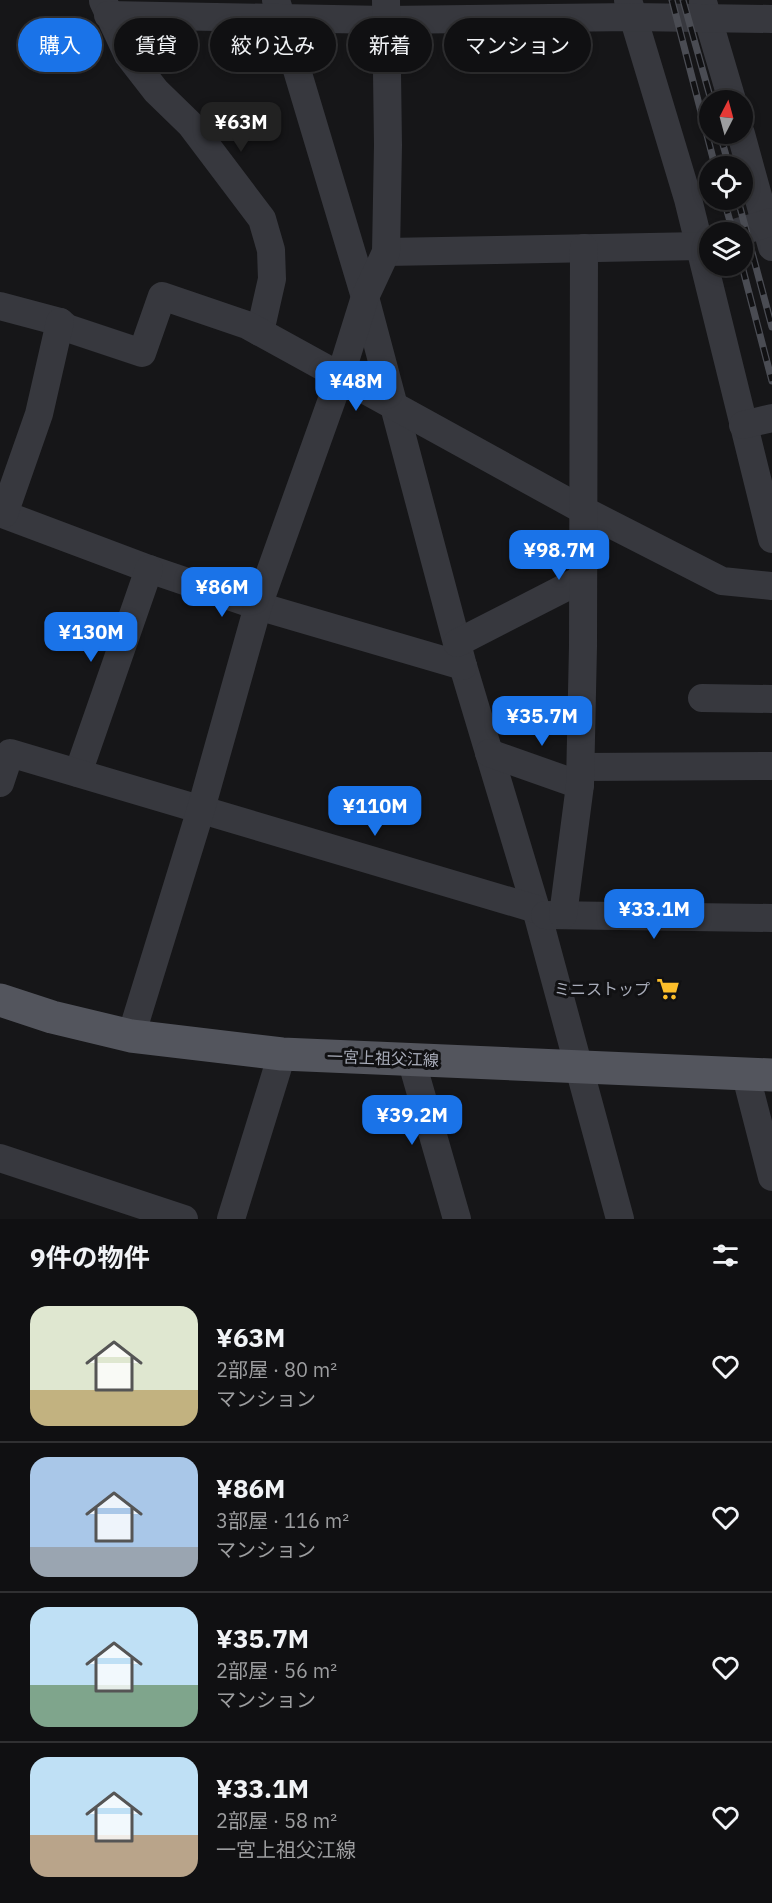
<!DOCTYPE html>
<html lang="ja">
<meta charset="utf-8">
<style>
body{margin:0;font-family:"IBM Plex Sans","Noto Sans JP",sans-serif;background:#19191b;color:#f1f3f6;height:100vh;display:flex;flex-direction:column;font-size:22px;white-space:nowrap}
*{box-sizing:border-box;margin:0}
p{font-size:20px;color:#9c9d9f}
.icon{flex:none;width:33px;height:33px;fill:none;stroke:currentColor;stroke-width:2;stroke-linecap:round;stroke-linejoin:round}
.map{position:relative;height:1219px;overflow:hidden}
.drawer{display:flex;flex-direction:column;background:#101012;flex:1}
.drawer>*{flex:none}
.guide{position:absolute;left:18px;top:18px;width:736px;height:54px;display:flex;gap:12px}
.needle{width:39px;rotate:6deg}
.fabs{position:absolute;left:699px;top:90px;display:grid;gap:12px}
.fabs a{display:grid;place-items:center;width:54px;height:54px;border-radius:50%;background:#101012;box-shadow:0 3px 9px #0003,0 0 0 2px #303032;font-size:30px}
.price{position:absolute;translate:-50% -51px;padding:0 14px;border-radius:12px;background:#1a73e8;color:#fff;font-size:20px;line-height:39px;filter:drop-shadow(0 2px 3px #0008)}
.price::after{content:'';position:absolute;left:50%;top:36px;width:18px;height:14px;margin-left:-9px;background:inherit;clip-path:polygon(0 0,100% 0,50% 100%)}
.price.current{background:#222;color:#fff}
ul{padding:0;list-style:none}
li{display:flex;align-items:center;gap:18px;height:150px;padding:0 30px}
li+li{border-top:2px solid #303032}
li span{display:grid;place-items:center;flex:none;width:168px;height:120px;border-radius:18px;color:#555}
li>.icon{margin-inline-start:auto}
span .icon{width:72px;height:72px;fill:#fffc;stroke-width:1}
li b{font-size:26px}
h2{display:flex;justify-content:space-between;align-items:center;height:72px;padding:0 30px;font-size:26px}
.pill{padding:0 21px;border-radius:27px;background:#101012;box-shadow:0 3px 9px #0003,0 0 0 2px #303032;font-size:21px;line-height:54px}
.pill.current{background:#1a73e8;color:#fff}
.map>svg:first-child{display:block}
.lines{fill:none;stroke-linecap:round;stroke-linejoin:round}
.minor{stroke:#37383e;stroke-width:28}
.major{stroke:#53555d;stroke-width:33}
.rail-casing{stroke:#4a4c53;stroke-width:7}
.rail{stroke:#111113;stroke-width:4.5;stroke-dasharray:14;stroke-linecap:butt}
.labels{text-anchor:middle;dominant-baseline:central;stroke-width:6;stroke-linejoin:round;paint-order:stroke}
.poi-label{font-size:16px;fill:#a8acb9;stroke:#111113;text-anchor:end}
.street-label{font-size:16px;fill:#a8acb9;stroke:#111113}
</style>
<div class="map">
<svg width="772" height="1219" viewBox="0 0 772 1219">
<rect width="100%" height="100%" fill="#161618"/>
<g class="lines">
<!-- minor -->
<g class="minor">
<path d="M276,0L365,297L463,666L536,909L620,1219"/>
<path d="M628,0L688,199L772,539"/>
<path d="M103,1L128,55L156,91L191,125L262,219L271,250L272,279L260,332"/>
<path d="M703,2L732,100"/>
<path d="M108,15L386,20L633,17L772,19"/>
<path d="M741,134L772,247"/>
<path d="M738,232L772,222"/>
<path d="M386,252L701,246L710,243"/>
<path d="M0,306L60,322L67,328L142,353L162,296L247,325L583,510L722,581L772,586"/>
<path d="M743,425L772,418"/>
<path d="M0,513L149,569L258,606L463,666"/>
<path d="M4,514L39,414L60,322"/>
<path d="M457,643L582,579"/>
<path d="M702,698L772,699"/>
<path d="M489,753L580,785"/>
<path d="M581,767L772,766"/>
<path d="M78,773L149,569"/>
<path d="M0,783L10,753L536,909"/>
<path d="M545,915L772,918"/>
<path d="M563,915L580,785L583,646L584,248"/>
<path d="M131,1036L201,809L258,606L340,377L365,297L386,252L388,145L386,0"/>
<path d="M411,1059L457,1219"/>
<path d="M745,1072L772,1177"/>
<path d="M0,1158L184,1219"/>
<path d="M231,1219L282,1054"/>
</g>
<!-- major -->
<path class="major" d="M0,1000L52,1017L131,1036L282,1054L772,1075"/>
<!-- rail casing -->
<g class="rail-casing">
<g id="rail">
<path d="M672,0L715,166"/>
<path d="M683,0L711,100"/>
<path d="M720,134L729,166"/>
<path d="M724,200L733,232"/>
<path d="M738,200L772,327"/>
<path d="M742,266L772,381"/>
</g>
</g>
<!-- rail -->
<use href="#rail" class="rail"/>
</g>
<!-- icons -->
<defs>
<g id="supermarket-bare" transform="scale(1.8)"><path d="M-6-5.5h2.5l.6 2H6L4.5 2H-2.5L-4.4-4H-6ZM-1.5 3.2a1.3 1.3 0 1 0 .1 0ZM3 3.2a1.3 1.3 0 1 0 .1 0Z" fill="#fcbe2a" stroke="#111113" stroke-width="2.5" paint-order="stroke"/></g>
</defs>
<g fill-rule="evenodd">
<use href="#supermarket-bare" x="668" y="989"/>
</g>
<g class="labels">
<!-- poi labels -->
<g class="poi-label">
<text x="650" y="989">ミニストップ</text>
</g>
<!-- street labels -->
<g class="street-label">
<text transform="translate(383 1058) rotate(2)">一宮上祖父江線</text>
</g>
</g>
</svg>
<div class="fabs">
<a><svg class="needle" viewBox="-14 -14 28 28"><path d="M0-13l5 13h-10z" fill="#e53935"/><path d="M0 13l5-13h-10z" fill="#9c9d9f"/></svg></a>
<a><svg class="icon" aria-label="locate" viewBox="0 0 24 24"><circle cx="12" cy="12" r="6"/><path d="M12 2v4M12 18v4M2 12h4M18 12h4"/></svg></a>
<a><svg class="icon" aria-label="layers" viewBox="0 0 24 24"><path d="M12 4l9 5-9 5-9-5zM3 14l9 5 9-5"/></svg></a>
</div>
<b class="price current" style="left:241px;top:153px">¥63M</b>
<b class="price" style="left:356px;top:412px">¥48M</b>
<b class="price" style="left:559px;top:581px">¥98.7M</b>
<b class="price" style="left:222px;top:618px">¥86M</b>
<b class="price" style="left:91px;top:663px">¥130M</b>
<b class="price" style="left:542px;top:747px">¥35.7M</b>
<b class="price" style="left:375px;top:837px">¥110M</b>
<b class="price" style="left:654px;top:940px">¥33.1M</b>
<b class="price" style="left:412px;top:1146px">¥39.2M</b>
<div class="guide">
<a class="pill current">購入</a>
<a class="pill">賃貸</a>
<a class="pill">絞り込み</a>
<a class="pill">新着</a>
<a class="pill">マンション</a>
</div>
</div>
<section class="drawer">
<h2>9件の物件<svg class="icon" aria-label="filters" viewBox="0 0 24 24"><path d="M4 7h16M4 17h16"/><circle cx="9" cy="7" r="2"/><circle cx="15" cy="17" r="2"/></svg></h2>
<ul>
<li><span style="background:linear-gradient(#dfe7d0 70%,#c2b280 0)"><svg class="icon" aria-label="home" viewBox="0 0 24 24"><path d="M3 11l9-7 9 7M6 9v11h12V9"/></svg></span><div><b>¥63M</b><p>2部屋 · 80 m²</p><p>マンション</p></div><svg class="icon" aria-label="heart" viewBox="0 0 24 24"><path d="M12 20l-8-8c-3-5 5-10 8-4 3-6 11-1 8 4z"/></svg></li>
<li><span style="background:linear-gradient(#a9c7e8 75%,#9aa5b1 0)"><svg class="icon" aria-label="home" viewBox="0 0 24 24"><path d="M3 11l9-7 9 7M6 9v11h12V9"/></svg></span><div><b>¥86M</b><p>3部屋 · 116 m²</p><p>マンション</p></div><svg class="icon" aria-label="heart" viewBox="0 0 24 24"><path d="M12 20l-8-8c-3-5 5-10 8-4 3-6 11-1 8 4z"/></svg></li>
<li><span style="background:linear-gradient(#bfe0f5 65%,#7fa58c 0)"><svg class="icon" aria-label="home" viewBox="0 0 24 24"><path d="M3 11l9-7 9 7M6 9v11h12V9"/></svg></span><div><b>¥35.7M</b><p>2部屋 · 56 m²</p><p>マンション</p></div><svg class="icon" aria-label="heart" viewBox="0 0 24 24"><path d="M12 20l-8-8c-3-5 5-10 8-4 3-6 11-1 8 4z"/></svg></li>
<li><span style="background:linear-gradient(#bfe0f5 65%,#b9a48a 0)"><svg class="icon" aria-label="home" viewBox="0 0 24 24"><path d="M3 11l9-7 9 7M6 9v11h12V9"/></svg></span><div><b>¥33.1M</b><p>2部屋 · 58 m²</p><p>一宮上祖父江線</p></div><svg class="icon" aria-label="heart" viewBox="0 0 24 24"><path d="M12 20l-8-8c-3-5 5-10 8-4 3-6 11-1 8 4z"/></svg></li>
</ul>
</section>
